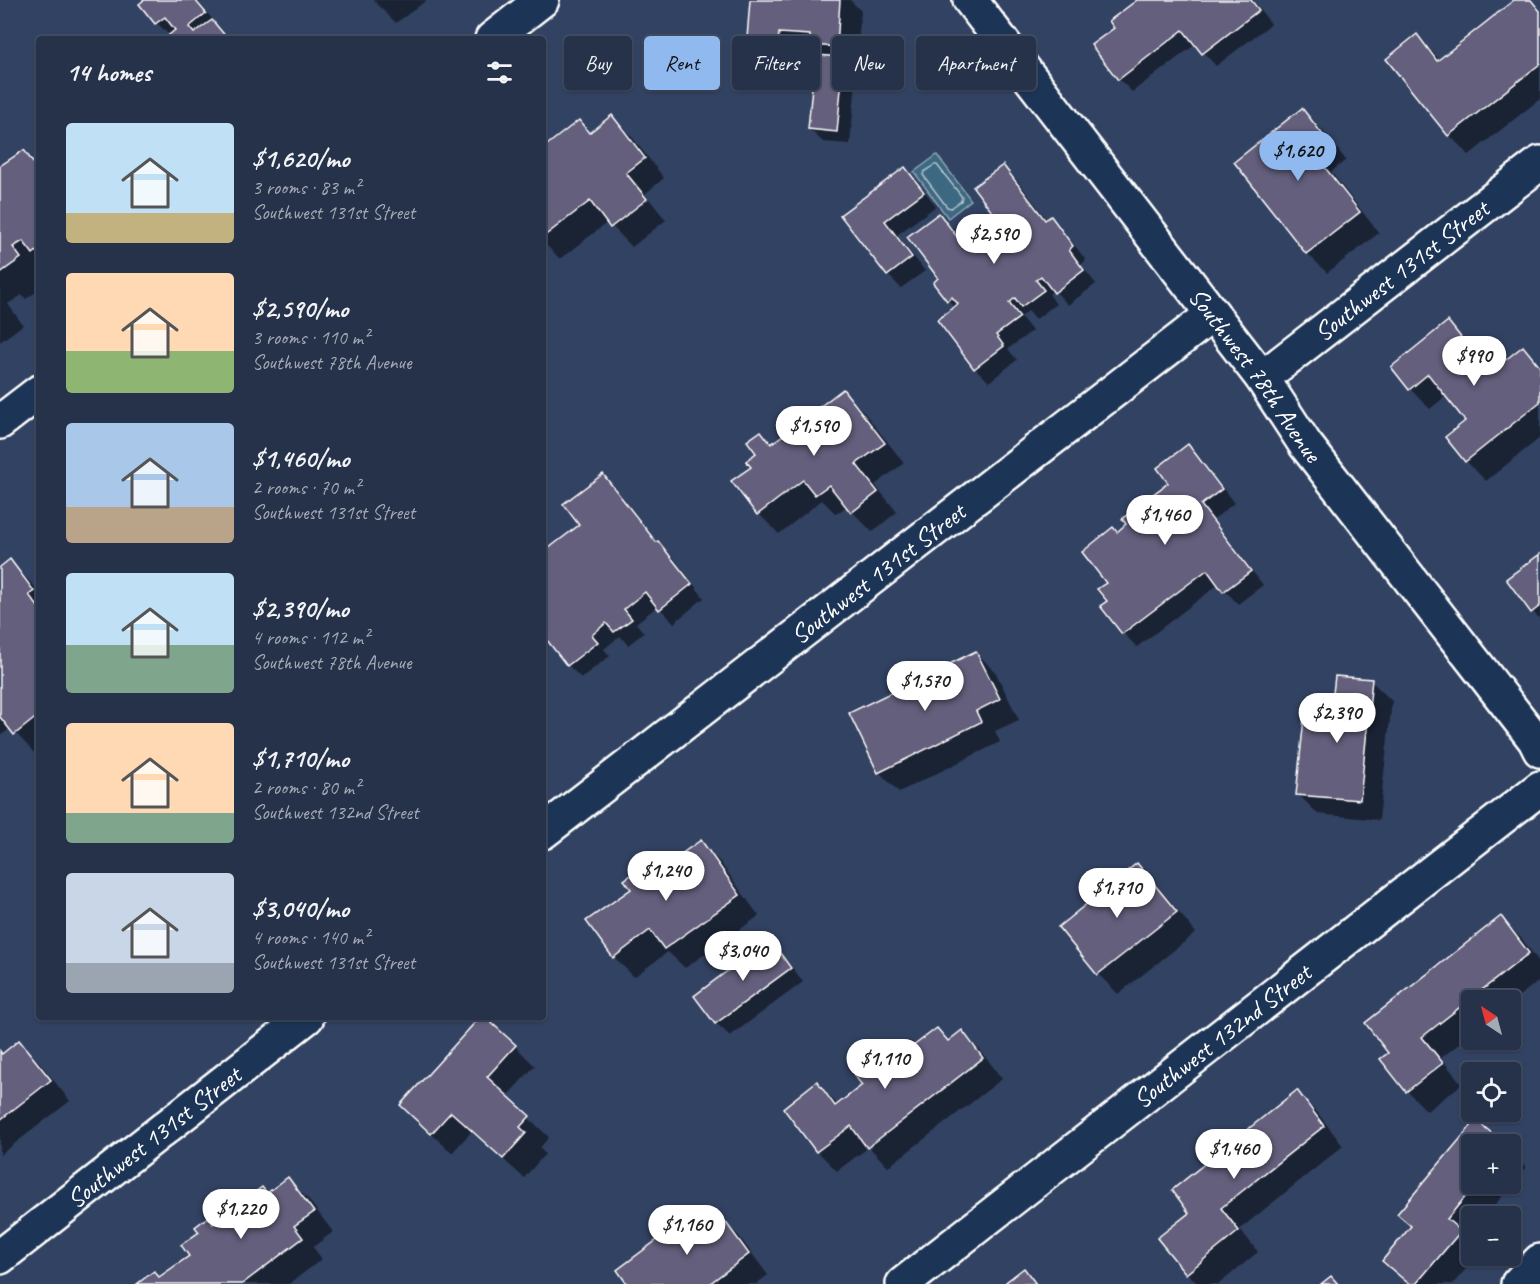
<!DOCTYPE html>
<meta charset="utf-8">
<style>
body{margin:0;font-family:Caveat,sans-serif;background:#2e3a51;color:#f1f3f6;height:100vh;display:flex;flex-direction:column;font-size:22px;white-space:nowrap}
*{box-sizing:border-box;margin:0}
p{font-size:20px;color:#a4aab5}
.icon{flex:none;width:33px;height:33px;fill:none;stroke:currentColor;stroke-width:2;stroke-linecap:round;stroke-linejoin:round}
.map{position:relative;flex:1;overflow:hidden}
.details{position:absolute;left:36px;top:36px;width:510px;height:984px;display:flex;flex-direction:column;background:#26324a;border-radius:6px;box-shadow:0 2px 4px #0004,0 0 0 2px #424d62}
.details>*{flex:none}
.top-card{position:absolute;left:564px;top:36px;width:570px;height:54px;display:flex;gap:12px}
.needle{width:39px;rotate:324deg}
.tools{position:absolute;left:1461px;top:990px;display:grid;gap:12px}
.tools a{display:grid;place-items:center;width:60px;height:60px;border-radius:6px;background:#26324a;box-shadow:0 2px 4px #0004,0 0 0 2px #424d62;font-size:30px}
.price{position:absolute;translate:-50% -51px;padding:0 14px;border-radius:21px;background:#fff;color:#222;font-size:20px;line-height:39px;filter:drop-shadow(0 2px 3px #0008)}
.price::after{content:'';position:absolute;left:50%;top:36px;width:18px;height:14px;margin-left:-9px;background:inherit;clip-path:polygon(0 0,100% 0,50% 100%)}
.price.selected{background:#90b9f0;color:#111}
ul{padding:0;list-style:none}
li{display:flex;align-items:center;gap:18px;height:150px;padding:0 30px}
li span{display:grid;place-items:center;flex:none;width:168px;height:120px;border-radius:6px;color:#555}
li>.icon{margin-inline-start:auto}
span .icon{width:72px;height:72px;fill:#fffc;stroke-width:1}
li b{font-size:26px}
h2{display:flex;justify-content:space-between;align-items:center;height:72px;padding:0 30px;font-size:26px}
.chip{padding:0 21px;border-radius:6px;background:#26324a;box-shadow:0 2px 4px #0004,0 0 0 2px #424d62;font-size:21px;line-height:54px}
.chip.selected{background:#90b9f0;color:#111}
.map>svg:first-child{display:block}
.water{fill:#3c6881;stroke:#8aa4b3;stroke-width:1.5}
.shadow{fill:#0007}
.lines{fill:none;stroke-linecap:round;stroke-linejoin:round}
.shore{stroke:#b1c3cd;stroke-width:1.5}
.building{fill:#645f7b;stroke:#fff;stroke-width:1.5}
.street-casing{stroke:#fff;stroke-width:38}
.secondary-casing{stroke:#fff;stroke-width:38}
.street{stroke:#1d3557;stroke-width:33}
.secondary{stroke:#1d3557;stroke-width:33}
.labels{text-anchor:middle;dominant-baseline:central;stroke-width:6;stroke-linejoin:round;paint-order:stroke}
.street-label{font-size:26px;fill:#fff;stroke:#1d3557}
</style>
<div class="map">
<svg width="1540" height="1284" viewBox="0 0 1540 1284">
<rect width="100%" height="100%" fill="#324262"/>
<filter id="ink" filterUnits="userSpaceOnUse"><feTurbulence type="fractalNoise" baseFrequency=".0167" numOctaves="2"/><feDisplacementMap in="SourceGraphic" scale="12" xChannelSelector="R" yChannelSelector="G"/><feConvolveMatrix kernelMatrix="1 2 1 2 8 2 1 2 1" color-interpolation-filters="sRGB"/></filter>
<g filter="url(#ink)">
<!-- water -->
<path class="water" d="M937,155L971,200L948,218L914,172Z"/>
<!-- shadow -->
<g class="shadow">
<path d="M147,0H197L228,39H166L170,36L157,23Z"/>
<path d="M373,0H427L396,23Z"/>
<path d="M751,0H850L861,11L856,66H850L857,72L850,144L823,142L809,129L816,54L798,52L797,72L768,71L748,50Z"/>
<path d="M1139,0H1253L1271,24L1216,66L1196,44L1132,92L1119,79L1116,28Z"/>
<path d="M1516,0H1531L1540,9V99L1469,155L1449,135L1417,36L1440,60Z"/>
<path d="M1302,110L1322,130L1346,160L1331,172L1379,233L1327,273L1307,253Z"/>
<path d="M612,117L632,137L664,178L645,194L666,220L632,247L608,222L560,259L543,242V149L579,122L590,133Z"/>
<path d="M24,152L39,167V290L26,299L22,295L8,304L23,325L0,342V168Z"/>
<path d="M1003,167L1017,180L1047,220L1050,218L1064,232L1086,260L1081,265L1096,284L1068,305L1054,290L1049,294L1056,304L1036,319L1028,311L1021,317L1032,331L1008,349L1017,360L989,382L975,368L939,321L956,308L948,300L940,279L939,215L953,228L960,238L994,213Z"/>
<path d="M905,169L918,182L936,206L897,235L925,271L901,288L888,275L843,216Z"/>
<path d="M1448,323L1468,343L1492,373L1523,348L1540,365V438L1486,481L1466,461L1467,421L1447,395L1430,409L1410,389Z"/>
<path d="M843,391L863,411L904,463L875,485L897,512L872,532L847,506L836,514L822,500L779,534L759,514L753,467L758,453L761,433L773,445Z"/>
<path d="M1188,446L1201,460L1234,503L1213,520L1263,585L1238,604L1219,584L1137,647L1123,633L1103,606L1109,602L1108,583L1117,533L1155,505L1170,483Z"/>
<path d="M603,476L616,489L658,543L672,556L704,598L674,623L658,606L636,623L644,633L628,645L620,636L604,649L610,656L581,678L568,665L543,633V549L546,552L581,525Z"/>
<path d="M1540,556V619L1533,612Z"/>
<path d="M10,561L39,591V758L11,728L0,736V569Z"/>
<path d="M976,652L996,673L1019,720L995,731L1000,742L899,792L879,772Z"/>
<path d="M1371,681L1392,701L1379,820L1318,814L1298,794L1332,722Z"/>
<path d="M700,842L720,862L759,916L685,968L668,952L634,977L614,957L637,873L646,881Z"/>
<path d="M1137,865L1157,885L1196,933L1118,994L1098,974L1060,927Z"/>
<path d="M1501,918L1521,938L1540,963V980L1510,1003V1000H1472V1034L1441,1058L1462,1084L1427,1111L1407,1091L1391,1053Z"/>
<path d="M770,941L783,955L803,982L730,1036L716,1023Z"/>
<path d="M482,1017L515,1046L535,1066L506,1097L549,1137L540,1148L545,1154L524,1178L472,1131L452,1153L422,1125Z"/>
<path d="M937,1030L949,1042L962,1032L982,1052L1002,1079L888,1167L869,1147L837,1171L817,1151L785,1109L817,1083L838,1105L864,1086L897,1044L906,1054Z"/>
<path d="M19,1042L39,1062L70,1101L0,1155V1052L3,1055Z"/>
<path d="M1296,1092L1317,1112L1343,1146L1240,1229L1258,1252L1219,1284H1198L1187,1273L1192,1213Z"/>
<path d="M1476,1122L1503,1144H1472V1184H1510V1152L1526,1167L1486,1216H1472V1234L1467,1239L1472,1244V1256H1477L1453,1284H1407L1384,1261L1412,1227L1399,1214Z"/>
<path d="M288,1179L308,1199L333,1232L313,1247L322,1259L289,1284H139L160,1279L191,1256L214,1225L268,1194Z"/>
<path d="M718,1215L738,1235L768,1275L756,1284H629L685,1221L696,1232Z"/>
</g>
<g class="lines">
<!-- shore -->
<path class="shore" d="M934,165H937L962,197L961,201L951,208L947,207L923,175L924,172Z"/>
</g>
<!-- building -->
<g class="building">
<path d="M144,0H195L206,13L189,27L194,33L212,20L228,39H164L175,30L165,17L155,24L139,4Z"/>
<path d="M750,0H840L837,47L810,45V35L779,33L777,53L746,51Z"/>
<path d="M1137,0H1251L1259,10L1202,54L1183,30L1118,80L1091,45L1114,28L1109,21Z"/>
<path d="M1514,0H1531L1540,11V64L1448,136L1386,59L1417,34L1437,61Z"/>
<path d="M815,55L844,57L837,132L808,129Z"/>
<path d="M1302,108L1327,140L1312,151L1360,212L1306,254L1234,162Z"/>
<path d="M612,115L645,158L626,173L647,199L610,228L590,201L543,237V148L579,120L589,133Z"/>
<path d="M24,150L39,171V249L33,254L23,241L13,247L21,258L0,273V166Z"/>
<path d="M1003,165L1045,220L1051,216L1073,246L1069,250L1084,270L1054,293L1041,276L1036,280L1044,290L1021,307L1015,298L1009,303L1020,317L996,335L1004,346L974,369L937,320L958,304L952,297L947,301L933,283L938,278L907,237L939,213L958,238L992,212L973,187Z"/>
<path d="M905,167L924,192L885,221L912,257L887,276L840,215Z"/>
<path d="M1448,321L1489,373L1523,346L1540,367V402L1465,462L1445,437L1465,421L1428,374L1409,390L1391,367Z"/>
<path d="M843,389L885,443L856,464L878,492L851,513L829,485L815,495L803,480L757,515L731,481L751,467L746,461L756,453L747,441L761,431L771,444Z"/>
<path d="M1188,444L1222,489L1201,505L1251,571L1223,592L1207,570L1122,634L1100,606L1107,601L1097,589L1106,583L1082,552L1113,527L1117,532L1126,524L1122,519L1137,508L1142,513L1153,505L1148,498L1168,483L1157,468Z"/>
<path d="M603,474L656,542L658,541L692,584L659,610L645,592L624,609L632,619L614,632L606,623L592,635L598,642L567,666L543,635V548L545,551L579,525L563,504Z"/>
<path d="M1540,554V606L1531,613L1506,579Z"/>
<path d="M10,559L34,591L29,595L39,608V715L14,735L0,717V567Z"/>
<path d="M976,651L1000,699L976,711L981,722L878,773L849,713Z"/>
<path d="M1335,676L1372,679L1360,800L1296,795L1304,718L1330,720Z"/>
<path d="M701,840L740,895L664,949L650,930L613,958L586,921L631,889L624,880L637,871L644,880Z"/>
<path d="M1137,863L1177,912L1097,975L1058,927Z"/>
<path d="M1501,916L1529,953L1422,1037L1443,1063L1406,1092L1380,1059L1388,1053L1365,1023Z"/>
<path d="M770,939L791,968L715,1024L694,996Z"/>
<path d="M480,1017H485L516,1045L487,1077L530,1116L520,1127L526,1133L503,1159L451,1112L431,1134L400,1105Z"/>
<path d="M937,1028L948,1041L962,1030L983,1058L867,1148L851,1126L816,1152L783,1108L817,1081L835,1106L862,1085L854,1075L897,1042L904,1053Z"/>
<path d="M19,1040L51,1080L0,1120V1051L2,1054Z"/>
<path d="M1297,1090L1324,1126L1221,1208L1239,1231L1186,1274L1157,1238L1189,1213L1172,1190Z"/>
<path d="M1476,1120L1505,1144H1472V1184H1476L1447,1219L1461,1231L1416,1284H1409L1382,1261L1411,1226L1397,1214Z"/>
<path d="M288,1177L314,1212L294,1226L303,1238L242,1284H137L154,1271L159,1277L189,1256L181,1245L199,1232L195,1227L208,1217L213,1224L262,1187L267,1193Z"/>
<path d="M719,1213L749,1254L709,1284H627L617,1270L685,1219L694,1231Z"/>
<path d="M1024,1268L1036,1284H1007L1006,1282Z"/>
<path d="M1331,1276L1338,1284H1321Z"/>
</g>
<g class="lines">
<!-- street casing -->
<g class="street-casing">
<g id="street">
<path id="s1" d="M970,0L1262,378L1305,444L1535,740L1540,750"/>
<path d="M492,39L542,0"/>
<path id="s2" d="M1262,378L1540,163"/>
<path d="M0,422L39,392"/>
<path id="s3" d="M543,832L1213,314"/>
<path id="s4" d="M0,1257L307,1017"/>
<path d="M1518,1284L1540,1261"/>
</g>
</g>
<!-- secondary casing -->
<g class="secondary-casing">
<g id="secondary">
<path id="s5" d="M903,1284L1540,788"/>
</g>
</g>
<!-- street -->
<use href="#street" class="street"/>
<!-- secondary -->
<use href="#secondary" class="secondary"/>
</g>
</g>
<g class="labels">
<!-- street labels -->
<g class="street-label">
<text stroke="none"><textPath href="#s2" startOffset="176">Southwest 131st Street</textPath></text>
<text stroke="none"><textPath href="#s1" startOffset="471">Southwest 78th Avenue</textPath></text>
<text stroke="none"><textPath href="#s3" startOffset="423">Southwest 131st Street</textPath></text>
<text stroke="none"><textPath href="#s5" startOffset="404">Southwest 132nd Street</textPath></text>
<text stroke="none"><textPath href="#s4" startOffset="195">Southwest 131st Street</textPath></text>
</g>
</g>
</svg>
<div class="tools">
<a><svg class="needle" viewBox="-14 -14 28 28"><path d="M0-13l5 13h-10z" fill="#e53935"/><path d="M0 13l5-13h-10z" fill="#a4aab5"/></svg></a>
<a><svg class="icon" aria-label="locate" viewBox="0 0 24 24"><circle cx="12" cy="12" r="6"/><path d="M12 2v4M12 18v4M2 12h4M18 12h4"/></svg></a>
<a>+</a>
<a>−</a>
</div>
<b class="price selected" style="left:1298px;top:182px">$1,620</b>
<b class="price" style="left:994px;top:265px">$2,590</b>
<b class="price" style="left:1474px;top:387px">$990</b>
<b class="price" style="left:814px;top:457px">$1,590</b>
<b class="price" style="left:1165px;top:546px">$1,460</b>
<b class="price" style="left:925px;top:712px">$1,570</b>
<b class="price" style="left:1337px;top:744px">$2,390</b>
<b class="price" style="left:666px;top:902px">$1,240</b>
<b class="price" style="left:1117px;top:919px">$1,710</b>
<b class="price" style="left:743px;top:982px">$3,040</b>
<b class="price" style="left:885px;top:1090px">$1,110</b>
<b class="price" style="left:1234px;top:1180px">$1,460</b>
<b class="price" style="left:241px;top:1240px">$1,220</b>
<b class="price" style="left:687px;top:1256px">$1,160</b>
<div class="top-card">
<a class="chip">Buy</a>
<a class="chip selected">Rent</a>
<a class="chip">Filters</a>
<a class="chip">New</a>
<a class="chip">Apartment</a>
</div>
<section class="details">
<h2>14 homes<svg class="icon" aria-label="filters" viewBox="0 0 24 24"><path d="M4 7h16M4 17h16"/><circle cx="9" cy="7" r="2"/><circle cx="15" cy="17" r="2"/></svg></h2>
<ul>
<li><span style="background:linear-gradient(#bfe0f5 75%,#c2b280 0)"><svg class="icon" aria-label="home" viewBox="0 0 24 24"><path d="M3 11l9-7 9 7M6 9v11h12V9"/></svg></span><div><b>$1,620/mo</b><p>3 rooms · 83 m²</p><p>Southwest 131st Street</p></div></li>
<li><span style="background:linear-gradient(#ffd9b3 65%,#8fb573 0)"><svg class="icon" aria-label="home" viewBox="0 0 24 24"><path d="M3 11l9-7 9 7M6 9v11h12V9"/></svg></span><div><b>$2,590/mo</b><p>3 rooms · 110 m²</p><p>Southwest 78th Avenue</p></div></li>
<li><span style="background:linear-gradient(#a9c7e8 70%,#b9a48a 0)"><svg class="icon" aria-label="home" viewBox="0 0 24 24"><path d="M3 11l9-7 9 7M6 9v11h12V9"/></svg></span><div><b>$1,460/mo</b><p>2 rooms · 70 m²</p><p>Southwest 131st Street</p></div></li>
<li><span style="background:linear-gradient(#bfe0f5 60%,#7fa58c 0)"><svg class="icon" aria-label="home" viewBox="0 0 24 24"><path d="M3 11l9-7 9 7M6 9v11h12V9"/></svg></span><div><b>$2,390/mo</b><p>4 rooms · 112 m²</p><p>Southwest 78th Avenue</p></div></li>
<li><span style="background:linear-gradient(#ffd9b3 75%,#7fa58c 0)"><svg class="icon" aria-label="home" viewBox="0 0 24 24"><path d="M3 11l9-7 9 7M6 9v11h12V9"/></svg></span><div><b>$1,710/mo</b><p>2 rooms · 80 m²</p><p>Southwest 132nd Street</p></div></li>
<li><span style="background:linear-gradient(#c9d6e8 75%,#9aa5b1 0)"><svg class="icon" aria-label="home" viewBox="0 0 24 24"><path d="M3 11l9-7 9 7M6 9v11h12V9"/></svg></span><div><b>$3,040/mo</b><p>4 rooms · 140 m²</p><p>Southwest 131st Street</p></div></li>
</ul>
</section>
</div>
